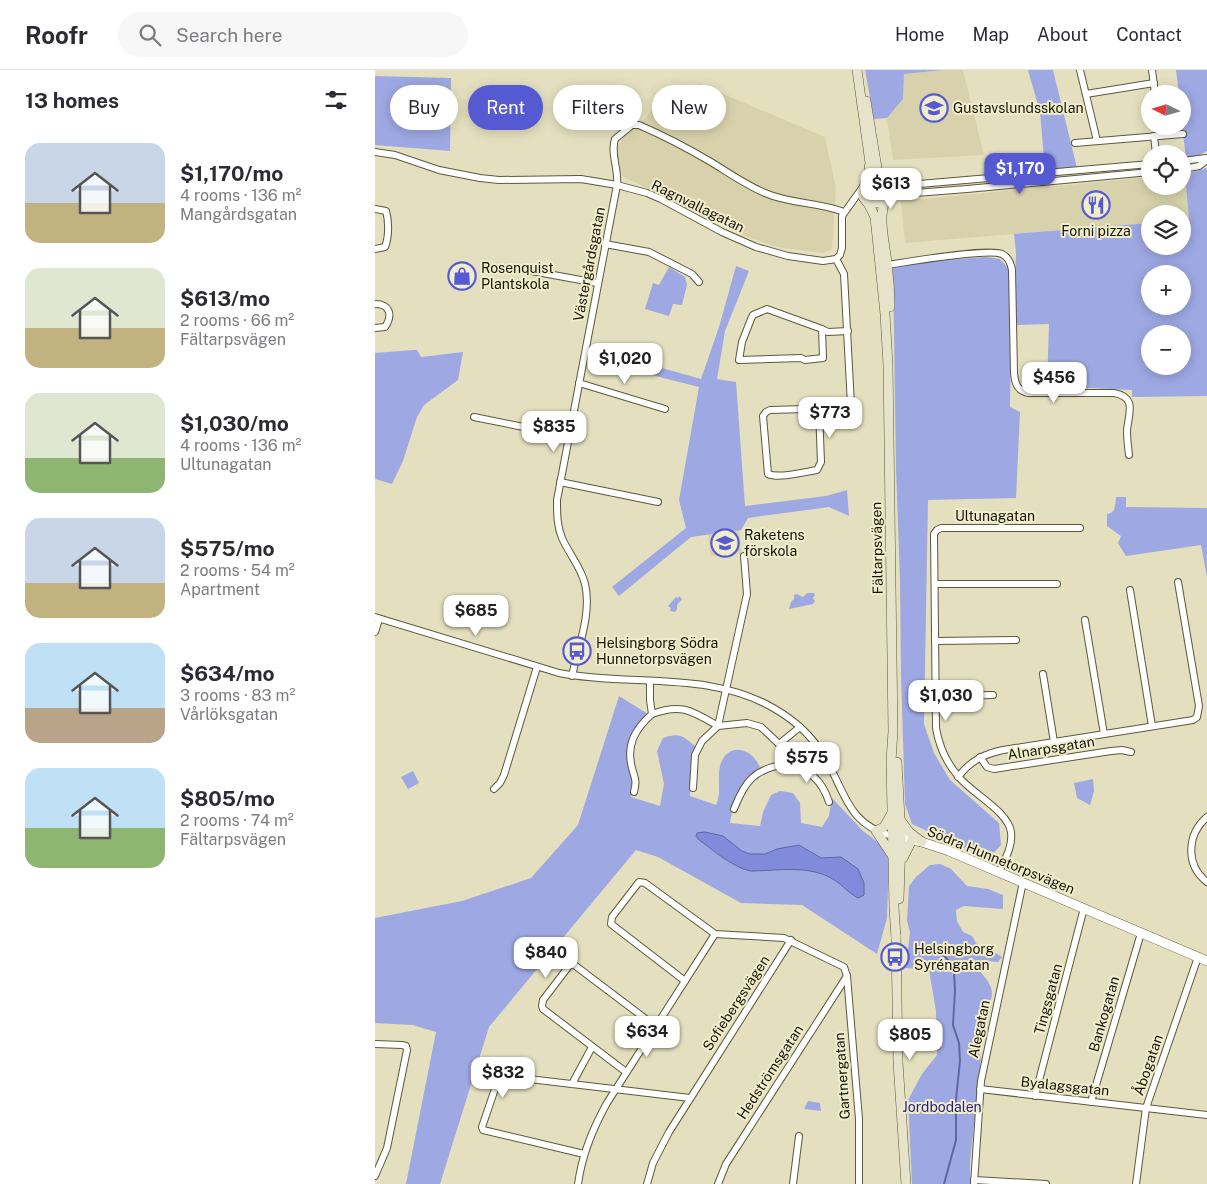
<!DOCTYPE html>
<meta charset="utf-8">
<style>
body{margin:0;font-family:"Public Sans",sans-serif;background:#f7f7f7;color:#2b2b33;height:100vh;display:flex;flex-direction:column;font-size:19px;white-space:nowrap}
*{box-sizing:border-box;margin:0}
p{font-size:16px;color:#7c7c81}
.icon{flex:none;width:28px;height:28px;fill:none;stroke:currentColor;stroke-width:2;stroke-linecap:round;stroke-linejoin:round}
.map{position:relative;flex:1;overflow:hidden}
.sheet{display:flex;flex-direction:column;background:#fff;width:375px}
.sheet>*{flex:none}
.guide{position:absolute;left:15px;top:15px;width:475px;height:45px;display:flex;gap:10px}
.needle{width:32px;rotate:275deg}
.fabs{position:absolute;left:766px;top:15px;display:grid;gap:10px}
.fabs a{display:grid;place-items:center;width:50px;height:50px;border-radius:50%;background:#fff;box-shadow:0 2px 12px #0003;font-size:25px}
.price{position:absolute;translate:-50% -42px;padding:0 11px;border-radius:10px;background:#fff;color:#222;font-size:16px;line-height:32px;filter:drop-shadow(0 1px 2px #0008)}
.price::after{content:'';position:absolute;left:50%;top:30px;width:15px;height:11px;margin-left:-8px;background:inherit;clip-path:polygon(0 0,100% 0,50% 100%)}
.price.active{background:#565ad2;color:#fff}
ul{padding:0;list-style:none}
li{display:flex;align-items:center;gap:15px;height:125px;padding:0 25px}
li span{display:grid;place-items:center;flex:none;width:140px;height:100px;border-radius:15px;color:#555}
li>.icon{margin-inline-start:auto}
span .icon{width:60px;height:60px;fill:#fffc;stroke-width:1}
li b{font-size:21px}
h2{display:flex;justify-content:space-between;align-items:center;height:60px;padding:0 25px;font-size:21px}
.pill{padding:0 18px;border-radius:22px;background:#fff;box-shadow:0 2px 12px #0003;font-size:18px;line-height:45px}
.pill.active{background:#565ad2;color:#fff}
header{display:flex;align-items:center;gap:30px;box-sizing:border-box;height:70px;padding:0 25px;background:#fff;border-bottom:1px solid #e1e1e2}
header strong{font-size:24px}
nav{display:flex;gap:28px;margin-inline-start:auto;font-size:18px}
.search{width:350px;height:45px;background:#f7f7f7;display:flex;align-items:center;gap:12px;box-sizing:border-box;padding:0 18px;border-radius:28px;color:#7c7c81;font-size:19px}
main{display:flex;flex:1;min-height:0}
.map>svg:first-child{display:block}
.built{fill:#d8d2ac}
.green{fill:#9ea8e2;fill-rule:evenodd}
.water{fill:#808bdc;stroke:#60679c}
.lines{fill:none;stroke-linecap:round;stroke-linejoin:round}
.stream{stroke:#60679c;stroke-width:2}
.minor-casing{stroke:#5c583b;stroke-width:8}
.tertiary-casing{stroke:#5c583b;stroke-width:10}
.secondary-casing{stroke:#5c583b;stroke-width:10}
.minor{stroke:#fff;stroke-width:6}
.tertiary{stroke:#fff;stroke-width:9}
.secondary{stroke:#e6e3ca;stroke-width:9}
.labels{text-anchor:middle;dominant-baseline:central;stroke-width:4;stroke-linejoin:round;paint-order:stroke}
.poi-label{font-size:14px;fill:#151408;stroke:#f1edcc;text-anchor:start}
.street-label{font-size:14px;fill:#151408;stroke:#f1edcc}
.park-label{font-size:14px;fill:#251e7c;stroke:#f1edcc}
</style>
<header>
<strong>Roofr</strong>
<div class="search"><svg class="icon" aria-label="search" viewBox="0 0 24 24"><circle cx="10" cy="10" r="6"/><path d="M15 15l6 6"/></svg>Search here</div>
<nav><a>Home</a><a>Map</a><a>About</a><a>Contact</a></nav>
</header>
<main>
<section class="sheet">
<h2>13 homes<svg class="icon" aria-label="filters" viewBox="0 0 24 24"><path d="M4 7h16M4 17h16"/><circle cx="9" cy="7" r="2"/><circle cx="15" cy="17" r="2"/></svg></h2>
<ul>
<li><span style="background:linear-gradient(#c9d6e8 60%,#c2b280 0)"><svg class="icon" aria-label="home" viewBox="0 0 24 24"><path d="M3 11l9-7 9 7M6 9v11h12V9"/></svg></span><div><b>$1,170/mo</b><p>4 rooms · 136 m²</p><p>Mangårdsgatan</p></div></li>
<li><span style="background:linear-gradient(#dfe7d0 60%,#c2b280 0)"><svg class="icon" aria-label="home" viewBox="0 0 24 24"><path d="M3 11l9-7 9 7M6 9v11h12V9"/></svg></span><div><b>$613/mo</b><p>2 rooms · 66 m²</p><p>Fältarpsvägen</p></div></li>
<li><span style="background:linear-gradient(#dfe7d0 65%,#8fb573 0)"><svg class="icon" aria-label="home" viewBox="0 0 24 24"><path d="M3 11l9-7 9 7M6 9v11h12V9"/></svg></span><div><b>$1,030/mo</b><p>4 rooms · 136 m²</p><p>Ultunagatan</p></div></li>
<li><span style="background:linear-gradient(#c9d6e8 65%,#c2b280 0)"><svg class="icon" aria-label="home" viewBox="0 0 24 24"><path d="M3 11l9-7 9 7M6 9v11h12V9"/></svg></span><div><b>$575/mo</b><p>2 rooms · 54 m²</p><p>Apartment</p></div></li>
<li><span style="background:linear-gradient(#bfe0f5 65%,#b9a48a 0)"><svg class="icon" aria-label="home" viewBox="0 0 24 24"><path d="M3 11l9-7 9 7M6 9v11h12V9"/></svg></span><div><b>$634/mo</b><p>3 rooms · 83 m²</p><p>Vårlöksgatan</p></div></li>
<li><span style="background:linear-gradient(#bfe0f5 60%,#8fb573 0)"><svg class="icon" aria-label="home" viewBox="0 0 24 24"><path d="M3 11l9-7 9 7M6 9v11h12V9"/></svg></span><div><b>$805/mo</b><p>2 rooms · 74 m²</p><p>Fältarpsvägen</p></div></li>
</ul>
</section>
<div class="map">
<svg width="832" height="1114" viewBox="0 0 832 1114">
<rect width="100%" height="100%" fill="#e4e0bf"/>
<!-- built -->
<g class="built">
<path d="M568,0H588L609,85L518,90L512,48L528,29L529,4Z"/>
<path d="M325,14L450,67L461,118L457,179L449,183L402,177L365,164L247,106L241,78L250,66L271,48L288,23Z"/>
<path d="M808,104H810L814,149L808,150V144H775V153L530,173L526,131L775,107V116H808Z"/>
<path d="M364,460L366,484L336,486L333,463Z"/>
</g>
<!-- green -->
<g class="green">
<path d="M490,0H568L529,4L528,29L512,48L499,49Z"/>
<path d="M653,0H678L702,98L670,100L665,42Z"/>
<path d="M801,0H832V81L825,85L811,88L807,56L808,24H804Z"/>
<path d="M0,6L76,8L75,81L0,75Z"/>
<path d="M832,98V326L757,327V320L672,316L674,254L639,255L641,182L639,164L775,153V176H808V150L814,149L810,104ZM775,204H808V236H775ZM775,264H808V296H775Z"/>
<path d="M611,187L625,189L634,199L636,256L635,337L645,342L641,428L553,430L549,654L559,683L575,710L624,753L626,775L613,789L537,754L530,734L526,605L525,510L521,398L518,197L569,190Z"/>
<path d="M361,196L374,201L350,261L342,309L361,312L370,436L451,426L472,420L474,446L454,437L373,448L366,460L316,467L244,526L237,517L311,458L304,430L324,317L218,290L220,279L326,309L344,257Z"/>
<path d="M294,197L310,207L312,215L307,235L298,234L294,246L270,239L278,213L284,215Z"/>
<path d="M38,280H42L46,287L88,282L83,310L49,335L42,347L28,391L17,414L0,409V283Z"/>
<path d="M741,427H751V437L832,438V507L826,475L751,486L743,473L746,466L732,456V444C741,443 740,435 741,427Z"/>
<path d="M432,523H439L440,525L438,528L440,531L438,534L414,539L416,532L419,529V525L422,524L428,527Z"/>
<path d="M304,526L307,529L302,535V539L300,542L295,541L296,538L293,536L301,527L303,528Z"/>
<path d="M244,626L273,644L262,654L255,668L258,711L256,727L285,736L289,714L282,681L288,668C305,662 308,666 321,677L316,691L315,726L341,735C347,722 342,709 345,696C347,687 355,678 365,680C376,682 380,688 385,697C366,711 359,731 355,753L385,756L388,742L396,725L405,721L418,723L425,733L426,753L447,757L454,746L457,728L488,761L508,776L514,790L512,848L502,884L427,835L366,833L283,787L261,780L114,957L65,1114H31L61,962L38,955L0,953V848L87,831L156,808L203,755Z"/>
<path d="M38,701L44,713L33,719L26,707Z"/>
<path d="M718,709L719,721L715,735L702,728L699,713Z"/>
<path d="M565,794L576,799L592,816L613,819L628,825V839L589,836L581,840L582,851L588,862L597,866L604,878L606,884L619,882L627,887L623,892L612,891L604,893L603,899C612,910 622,919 614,934C611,939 607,943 606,948C604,956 608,961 606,968L598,972L597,978L599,982L604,983L606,988L595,1092V1114H537L533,1030L547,1004L562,985L561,941L554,900L531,898L535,862L532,851L534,816L541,807L555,795Z"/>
<path d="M433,1031L445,1033L446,1041L429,1039Z"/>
</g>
<!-- water -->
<path class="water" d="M330,762L348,766L367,781L375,784H390L402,779L424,775L446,788L466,787L483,799L489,813V825L483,828C472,822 465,812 454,807C430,795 400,801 375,801C356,796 339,781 323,769L321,766L322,763Z"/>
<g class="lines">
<!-- stream -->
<path class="stream" d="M562,878L573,890L579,902L580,920L578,955L584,973L585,991L581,1029V1070L569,1114"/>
<!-- minor casing -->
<g class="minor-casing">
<g id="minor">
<path d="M705,0L722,71"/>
<path d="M777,0L780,24"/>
<path d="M711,24L779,13"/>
<path d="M783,56L785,66"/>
<path d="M779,66L781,84"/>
<path d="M700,73L808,64"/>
<path d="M0,82L20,85L64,100L105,108L124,110L206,109L242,115L272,123L286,129L347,162L381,177L413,186L448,191L461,189L465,185L467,178V146L487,118"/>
<path d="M808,91L831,88"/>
<path d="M808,99L824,96L832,90"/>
<path d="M509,114L521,116L775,94"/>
<path d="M511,128L527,124L592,119L775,102"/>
<path d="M0,139L11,141C14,151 14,167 10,177L0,179"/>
<path d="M230,174L274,182L317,204L324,212"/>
<path d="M510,194L512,195C532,192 613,178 627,184C633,187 636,194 637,200L639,303C640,314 642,320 653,323H739C763,327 753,345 752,361C752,369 753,377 754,385"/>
<path d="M151,200L222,213"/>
<path d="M0,234C15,234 18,245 10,257L0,258"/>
<path d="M447,259L448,288L430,290L426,288L364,290L367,272L376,249L378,245L392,239L447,259L453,262L473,261"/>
<path d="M204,313L290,339"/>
<path d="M444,339L446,392L442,400C429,402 404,409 393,404L388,346L391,342L395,340L469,338L475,337L476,335L469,204L461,189"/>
<path d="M99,347L193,366"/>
<path d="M185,412L283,432"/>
<path d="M560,514H682"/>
<path d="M755,520L777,656"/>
<path d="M0,547L184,603C255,617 335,600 400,639C419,650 435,664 447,683C470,718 470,754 517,766"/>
<path d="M710,550L729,664"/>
<path d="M0,562L4,549"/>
<path d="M560,571L641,570"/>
<path d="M668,604L679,672"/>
<path d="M197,606C203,577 217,544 210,514C206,497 194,484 187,468C182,456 182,444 182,430L242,115C244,99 235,84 240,69L257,55H264C287,65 314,79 336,92C354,103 371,115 390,123C415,134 443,132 469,142"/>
<path d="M560,626L618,625"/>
<path d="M277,644C307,633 317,641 343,656L372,524L369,486"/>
<path d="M605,687L612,697L619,699L736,681L747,680L756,682"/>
<path d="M411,694C434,699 447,710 454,732"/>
<path d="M583,707C595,691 609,684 628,680L818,650L822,647L824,636L803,512"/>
<path d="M318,718L320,685L327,671L343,656L372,653L386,657L404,674L425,657"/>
<path d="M119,719L125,713L129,705L162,597"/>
<path d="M259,722C262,710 260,709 257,698C251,675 260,659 277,644L275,630V612"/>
<path d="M359,739C370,711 379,699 411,694L404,674"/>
<path d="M832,747C812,764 810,795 832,812"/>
<path d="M624,802C630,789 638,776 636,762C633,741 596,723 583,706C571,692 564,676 561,658L559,464L562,460L566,458H705"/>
<path d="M310,911L236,854L237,847L264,812L270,813L340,864L409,868L469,897L472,906L484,1049V1114"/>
<path d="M0,974L27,975L31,976L32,980L12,1078L0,1106"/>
<path d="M251,1002L168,939L167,936L168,930L194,896L198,894L280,956"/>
<path d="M197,1014L217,977"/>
<path d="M605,1019L832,1045"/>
<path d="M660,1026L709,838"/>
<path d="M716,1032L766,863"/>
<path d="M209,1084L108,1060L107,1057L124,1007L128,1006L315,1028"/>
<path d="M599,1110L671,1114"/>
<path d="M203,1114C207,1085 218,1058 232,1033L340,864"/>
<path d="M272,1114L278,1093L294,1062L416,870"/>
<path d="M343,1114L351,1094L472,906"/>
<path d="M418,1114L424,1066"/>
<path d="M599,1114L606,1011L648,812"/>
<path d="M761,1114L771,1038L823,887"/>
</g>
</g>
<!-- tertiary casing -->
<g class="tertiary-casing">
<path id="tertiary" d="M519,766L547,772L574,781L832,891"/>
</g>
<!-- secondary casing -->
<g class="secondary-casing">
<g id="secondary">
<path d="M482,0L495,93C494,97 494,102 493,106C490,117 482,124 493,133H505L511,129V119L508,113L501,110L490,113"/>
<path d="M491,31L502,98L506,111"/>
<path d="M510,130C503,150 510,173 512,193C514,208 515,222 515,237"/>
<path d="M493,133L500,147L510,244L513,295L518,661L516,691L519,838L521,868"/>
<path d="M522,692L526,768L524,829"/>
<path d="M517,743L509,757L501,761L517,785"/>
<path d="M526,751L534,762L547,772"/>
<path d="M528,788L537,770"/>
<path d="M521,865L523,992L531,1114"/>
</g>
</g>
<!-- minor -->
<use href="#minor" class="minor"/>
<!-- tertiary -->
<use href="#tertiary" class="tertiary"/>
<!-- secondary -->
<use href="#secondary" class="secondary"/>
</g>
<!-- icons -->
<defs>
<g id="school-ring" transform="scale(1.4375)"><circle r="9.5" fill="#f1edcc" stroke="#565ad2" stroke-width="1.5"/><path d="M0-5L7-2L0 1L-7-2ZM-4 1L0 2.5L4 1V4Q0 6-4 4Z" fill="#565ad2"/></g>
<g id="restaurant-ring" transform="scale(1.4375)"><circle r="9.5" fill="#f1edcc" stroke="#565ad2" stroke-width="1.5"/><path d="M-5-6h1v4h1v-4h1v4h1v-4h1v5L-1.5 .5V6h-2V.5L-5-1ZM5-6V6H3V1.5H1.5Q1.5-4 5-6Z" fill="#565ad2"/></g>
<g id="shop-ring" transform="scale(1.4375)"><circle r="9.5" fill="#f1edcc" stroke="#565ad2" stroke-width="1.5"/><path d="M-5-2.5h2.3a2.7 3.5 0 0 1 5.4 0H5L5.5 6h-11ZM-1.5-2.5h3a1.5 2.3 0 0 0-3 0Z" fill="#565ad2"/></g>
<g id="bus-ring" transform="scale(1.4375)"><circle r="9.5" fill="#f1edcc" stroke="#565ad2" stroke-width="1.5"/><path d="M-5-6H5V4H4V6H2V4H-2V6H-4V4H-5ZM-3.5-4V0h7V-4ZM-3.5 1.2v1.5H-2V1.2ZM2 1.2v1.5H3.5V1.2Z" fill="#565ad2"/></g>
</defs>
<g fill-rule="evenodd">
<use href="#school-ring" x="559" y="38"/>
<use href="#restaurant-ring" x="721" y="135"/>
<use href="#shop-ring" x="87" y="206"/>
<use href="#school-ring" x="350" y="473"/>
<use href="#bus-ring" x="202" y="581"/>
<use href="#bus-ring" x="520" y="887"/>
</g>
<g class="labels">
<!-- poi labels -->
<g class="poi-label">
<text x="578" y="38">Gustavslundsskolan</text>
<text x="721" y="161" text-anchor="middle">Forni pizza</text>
<text x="106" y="198">Rosenquist<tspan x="106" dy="16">Plantskola</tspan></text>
<text x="369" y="465">Raketens<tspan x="369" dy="16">förskola</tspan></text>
<text x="221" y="573">Helsingborg Södra<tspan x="221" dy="16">Hunnetorpsvägen</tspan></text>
<text x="539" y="879">Helsingborg<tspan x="539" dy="16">Syréngatan</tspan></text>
</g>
<!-- street labels -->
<g class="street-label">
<text transform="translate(323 136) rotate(26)">Ragnvallagatan</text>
<text transform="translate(214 194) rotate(-79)">Västergårdsgatan</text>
<text x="620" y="446">Ultunagatan</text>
<text transform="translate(502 478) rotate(-91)">Fältarpsvägen</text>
<text transform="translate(676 678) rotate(-9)">Alnarpsgatan</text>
<text transform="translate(626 790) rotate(22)">Södra Hunnetorpsvägen</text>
<text transform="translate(673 929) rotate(-75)">Tingsgatan</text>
<text transform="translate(361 933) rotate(-57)">Sofiebergsvägen</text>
<text transform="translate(729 944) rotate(-74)">Bankogatan</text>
<text transform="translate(604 959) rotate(-78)">Alegatan</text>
<text transform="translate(773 995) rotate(-71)">Åbogatan</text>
<text transform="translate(395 1002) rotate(-57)">Hedströmsgatan</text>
<text transform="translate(467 1006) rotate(-94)">Gartnergatan</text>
<text transform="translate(690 1016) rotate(6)">Byalagsgatan</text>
</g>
<!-- park labels -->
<g class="park-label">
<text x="567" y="1037">Jordbodalen</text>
</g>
</g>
</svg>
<div class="fabs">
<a><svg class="needle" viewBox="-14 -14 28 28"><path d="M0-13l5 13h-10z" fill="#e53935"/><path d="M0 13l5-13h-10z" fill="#7c7c81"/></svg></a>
<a><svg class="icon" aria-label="locate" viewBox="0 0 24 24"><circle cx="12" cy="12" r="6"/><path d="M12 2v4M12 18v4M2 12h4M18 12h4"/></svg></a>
<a><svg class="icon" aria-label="layers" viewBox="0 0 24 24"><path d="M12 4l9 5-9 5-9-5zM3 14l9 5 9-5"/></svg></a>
<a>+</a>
<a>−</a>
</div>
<b class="price active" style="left:645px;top:125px">$1,170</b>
<b class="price" style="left:516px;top:140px">$613</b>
<b class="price" style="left:250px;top:315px">$1,020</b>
<b class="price" style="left:679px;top:334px">$456</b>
<b class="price" style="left:455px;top:369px">$773</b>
<b class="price" style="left:179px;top:383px">$835</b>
<b class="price" style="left:101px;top:567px">$685</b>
<b class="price" style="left:571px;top:652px">$1,030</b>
<b class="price" style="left:432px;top:714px">$575</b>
<b class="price" style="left:171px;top:909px">$840</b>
<b class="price" style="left:272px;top:988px">$634</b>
<b class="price" style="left:535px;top:991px">$805</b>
<b class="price" style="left:128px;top:1029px">$832</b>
<div class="guide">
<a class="pill">Buy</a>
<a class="pill active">Rent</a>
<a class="pill">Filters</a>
<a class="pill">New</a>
</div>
</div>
</main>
